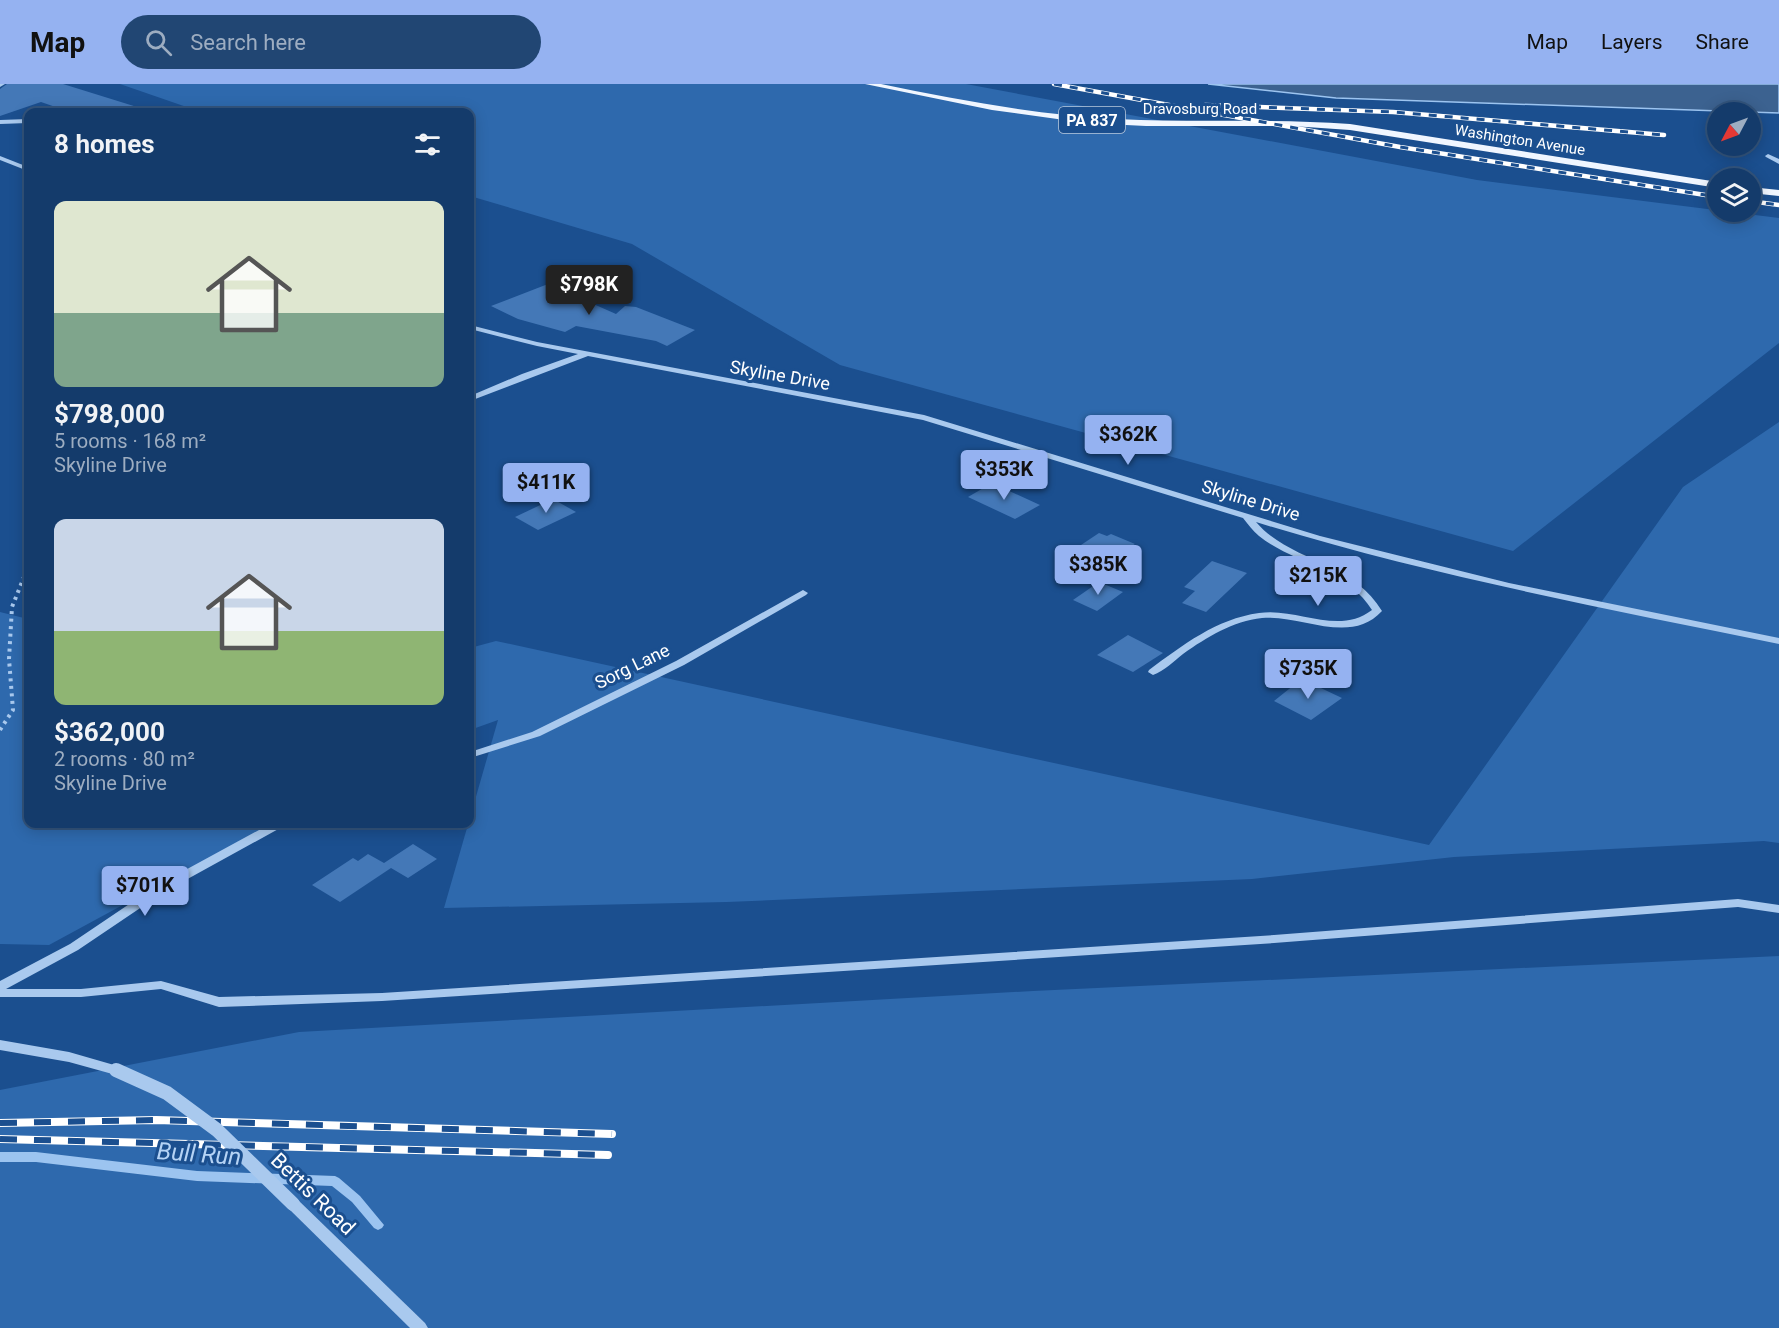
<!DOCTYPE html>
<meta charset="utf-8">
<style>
body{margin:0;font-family:Roboto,sans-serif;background:#214673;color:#f1f3f6;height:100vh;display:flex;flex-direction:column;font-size:22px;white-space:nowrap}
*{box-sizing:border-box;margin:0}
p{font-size:20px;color:#9dadc1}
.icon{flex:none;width:33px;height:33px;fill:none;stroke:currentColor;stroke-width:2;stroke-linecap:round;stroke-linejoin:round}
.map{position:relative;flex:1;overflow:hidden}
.panel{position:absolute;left:24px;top:24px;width:450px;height:720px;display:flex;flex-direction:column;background:#143b6b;border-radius:12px;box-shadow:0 3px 15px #0003,0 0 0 2px #33557e}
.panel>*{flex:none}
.needle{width:39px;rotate:229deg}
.fabs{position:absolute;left:1707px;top:18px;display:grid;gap:12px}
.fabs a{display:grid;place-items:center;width:54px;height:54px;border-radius:50%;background:#143b6b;box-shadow:0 3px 15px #0003,0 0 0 2px #33557e;font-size:30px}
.price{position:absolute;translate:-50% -51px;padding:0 14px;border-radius:6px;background:#95b2f1;color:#111;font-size:20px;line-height:39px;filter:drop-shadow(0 2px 3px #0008)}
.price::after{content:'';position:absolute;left:50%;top:36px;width:18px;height:14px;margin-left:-9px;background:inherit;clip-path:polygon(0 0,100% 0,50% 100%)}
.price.selected{background:#222;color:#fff}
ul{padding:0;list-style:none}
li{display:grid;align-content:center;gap:12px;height:318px;padding:0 30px}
li span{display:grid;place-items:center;height:186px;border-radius:12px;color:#555}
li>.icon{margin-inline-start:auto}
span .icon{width:108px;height:108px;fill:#fffc;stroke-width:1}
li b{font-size:26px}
h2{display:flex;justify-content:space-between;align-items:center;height:72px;padding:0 30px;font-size:26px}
header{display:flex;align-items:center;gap:36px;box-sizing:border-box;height:84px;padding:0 30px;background:#95b2f1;color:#111}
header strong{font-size:28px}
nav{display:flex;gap:33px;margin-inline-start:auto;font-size:21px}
.search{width:420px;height:54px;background:#214673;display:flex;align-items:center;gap:15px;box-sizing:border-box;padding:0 21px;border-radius:33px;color:#9dadc1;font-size:22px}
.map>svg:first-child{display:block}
.green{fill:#2e69ad}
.water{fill:#3c6290;stroke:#9cc4f0;stroke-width:1.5}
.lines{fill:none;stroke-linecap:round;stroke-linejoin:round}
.stream{fill:#9cc4f0;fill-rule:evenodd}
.building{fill:#4478b7}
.path{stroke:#a9c9ee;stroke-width:4;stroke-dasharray:3 4.5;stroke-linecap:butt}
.minor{fill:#a9c9ee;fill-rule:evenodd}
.major{fill:#f0f6ff;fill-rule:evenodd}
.rail-far1-casing{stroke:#fff;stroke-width:4.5}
.rail-casing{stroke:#fff;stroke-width:8}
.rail-far1{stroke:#1b4f8f;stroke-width:3;stroke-dasharray:8;stroke-linecap:butt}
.rail{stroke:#1b4f8f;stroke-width:6;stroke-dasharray:17;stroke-linecap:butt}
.minor-bridge{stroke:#a9c9ee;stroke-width:14}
.labels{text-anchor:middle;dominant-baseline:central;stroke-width:6;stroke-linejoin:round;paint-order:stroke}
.far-street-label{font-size:15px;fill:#fff;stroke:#1b4f8f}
.shield{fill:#1b4f8f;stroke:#bbcadd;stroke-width:1.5}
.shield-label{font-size:16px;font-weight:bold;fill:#fff}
.street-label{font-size:18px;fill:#fff;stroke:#1b4f8f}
.near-street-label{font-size:21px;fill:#fff;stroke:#1b4f8f}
.near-water-label{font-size:24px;font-style:italic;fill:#b5d3f5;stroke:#1b4f8f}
</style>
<header>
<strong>Map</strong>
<div class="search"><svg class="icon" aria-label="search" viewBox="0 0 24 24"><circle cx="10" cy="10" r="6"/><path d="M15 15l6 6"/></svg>Search here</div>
<nav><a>Map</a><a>Layers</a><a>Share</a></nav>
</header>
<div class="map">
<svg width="1779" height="1244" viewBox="0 0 1779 1244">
<rect width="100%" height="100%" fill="#1b4f8f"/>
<!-- green -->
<g class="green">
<path d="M120,0H966L1477,96L1779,134V259L1513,467L840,281L632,160L470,112V28H201Z"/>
<path d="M1779,338V759L1764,757L1454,773L1252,795L727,818L444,824L498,636L470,646V564L496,557L1429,761L1683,403Z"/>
<path d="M0,528L28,535V740H272L49,861L0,860Z"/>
<path d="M1779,872V1244H0V1006L299,948L1033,907Z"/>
</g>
<!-- water -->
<path class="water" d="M1208,0H1779V29L1336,14Z"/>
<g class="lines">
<!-- stream -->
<path class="stream" d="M0,1068H36L197,1087L335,1092L339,1094L360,1112L384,1141L382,1144L378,1146L374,1144L352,1118L332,1102L197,1097L36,1078H0Z"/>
</g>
<!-- building -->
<g class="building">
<path d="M7,0H63L137,23L136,28H70L41,18L0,32V5Z"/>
<path d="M548,200L616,230L625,222L636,223L695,246L667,262L656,257L576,242L565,248L518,235L491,222Z"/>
<path d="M992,399L1040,421L1015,435L968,413Z"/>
<path d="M553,415L576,428L538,446L515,433Z"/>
<path d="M1099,449L1107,452L1111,450L1135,460L1106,479L1075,465Z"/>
<path d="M1212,477L1247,489L1206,528L1182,519L1195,507L1184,503Z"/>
<path d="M1099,498L1123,508L1097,527L1073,516Z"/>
<path d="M1128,551L1163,569L1133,588L1097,571Z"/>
<path d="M1306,597L1342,614L1311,636L1274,617L1294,601L1298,602Z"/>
<path d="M413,760L437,775L408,794L391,784L340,818L312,801L353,774L358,777L368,770L384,779Z"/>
</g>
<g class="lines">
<!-- path -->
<path class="path" d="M0,646L13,626L9,575L12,523L28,483"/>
<!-- minor -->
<g class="minor">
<path d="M0,0H5L0,3Z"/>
<path d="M154,24L156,25L159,28H153L151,26Z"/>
<path d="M28,35V39L0,40V36Z"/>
<path d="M1768,70L1779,75V80L1766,73L1765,72Z"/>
<path d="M0,72L28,83V87L0,76Z"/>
<path d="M470,241L537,258L924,331L1320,452L1509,499L1779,554V560C1604,524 1427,491 1256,438C1290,478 1352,477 1382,527C1350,562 1301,530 1262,534C1233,537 1207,553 1183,570C1174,577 1164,587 1153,591L1148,588L1149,586C1183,561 1216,535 1259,529C1297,523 1338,552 1372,526C1348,486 1293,479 1259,452C1253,447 1248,440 1243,434L923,336L588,272L470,317V312L522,290L578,270L537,262L470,245Z"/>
<path d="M803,506L808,509L806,511L684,581L540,652L470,674V668L532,648L676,577Z"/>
<path d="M270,740H284L282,743L164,808L78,866L6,905H81L161,897L219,913L382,909L1274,851L1738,815L1779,821V829L1738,823L1274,859L382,917L219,923L161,905L81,913H0V897L70,860L156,802Z"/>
<path d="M0,956L69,968L121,983L123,986L121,989L116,991L69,978L0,966Z"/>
<path d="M293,1114L298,1116L425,1239L428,1244H410L288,1124L286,1120L288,1116Z"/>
</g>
<!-- major -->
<g class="major">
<path d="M865,0H881C959,16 1037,31 1117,35C1194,39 1272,34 1350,40L1718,98V104L1350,46L1292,42H1146L1086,39L992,26Z"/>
<path d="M1750,103L1779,106V112L1750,109Z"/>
</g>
<!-- rail-far1 casing -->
<g class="rail-far1-casing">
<g id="rail-far1">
<path d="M1054,0L1400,63L1718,113"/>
<path d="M1205,21L1393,28L1664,51"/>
<path d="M1750,117L1779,121"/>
</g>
</g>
<!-- rail casing -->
<g class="rail-casing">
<g id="rail">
<path d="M0,1039L156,1036L612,1050"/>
<path d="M0,1055L608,1071"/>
</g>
</g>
<!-- rail-far1 -->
<use href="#rail-far1" class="rail-far1"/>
<!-- rail -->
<use href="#rail" class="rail"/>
<!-- minor-bridge -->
<path class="minor-bridge" d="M116,986L167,1009L217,1046L293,1120"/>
</g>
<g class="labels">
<!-- far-street labels -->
<g class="far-street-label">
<text x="1200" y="25">Dravosburg Road</text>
<text transform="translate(1520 56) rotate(9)">Washington Avenue</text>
</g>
<!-- shield labels -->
<rect class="shield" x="1059" y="23" width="66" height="26" rx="4.5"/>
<g class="shield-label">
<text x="1092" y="36">PA 837</text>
</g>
<!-- street labels -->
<g class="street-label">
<text transform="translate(780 291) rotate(10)">Skyline Drive</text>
<text transform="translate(1251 416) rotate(17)">Skyline Drive</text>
<text transform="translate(632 582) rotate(-26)">Sorg Lane</text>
</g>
<!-- near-street labels -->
<g class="near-street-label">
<text transform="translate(313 1110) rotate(44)">Bettis Road</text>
</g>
<!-- near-water labels -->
<g class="near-water-label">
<text transform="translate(199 1070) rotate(4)">Bull Run</text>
</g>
</g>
</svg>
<div class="fabs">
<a><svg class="needle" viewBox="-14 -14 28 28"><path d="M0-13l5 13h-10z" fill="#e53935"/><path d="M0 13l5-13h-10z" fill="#9dadc1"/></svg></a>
<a><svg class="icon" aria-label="layers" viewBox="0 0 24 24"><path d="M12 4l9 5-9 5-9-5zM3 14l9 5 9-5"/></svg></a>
</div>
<b class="price selected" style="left:589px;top:232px">$798K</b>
<b class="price" style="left:1128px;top:382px">$362K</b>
<b class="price" style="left:1004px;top:417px">$353K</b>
<b class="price" style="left:546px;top:430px">$411K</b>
<b class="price" style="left:1098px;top:512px">$385K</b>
<b class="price" style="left:1318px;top:523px">$215K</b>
<b class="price" style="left:1308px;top:616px">$735K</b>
<b class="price" style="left:145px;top:833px">$701K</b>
<section class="panel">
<h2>8 homes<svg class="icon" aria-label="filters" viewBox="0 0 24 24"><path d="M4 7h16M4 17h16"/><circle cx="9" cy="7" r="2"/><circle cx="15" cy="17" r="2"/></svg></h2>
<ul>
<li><span style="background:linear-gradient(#dfe7d0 60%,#7fa58c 0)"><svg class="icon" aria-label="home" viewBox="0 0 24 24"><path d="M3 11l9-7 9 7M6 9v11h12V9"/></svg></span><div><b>$798,000</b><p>5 rooms · 168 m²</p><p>Skyline Drive</p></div></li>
<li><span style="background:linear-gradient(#c9d6e8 60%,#8fb573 0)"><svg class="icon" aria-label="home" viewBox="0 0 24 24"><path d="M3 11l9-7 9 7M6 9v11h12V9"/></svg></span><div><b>$362,000</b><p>2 rooms · 80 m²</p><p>Skyline Drive</p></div></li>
</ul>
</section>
</div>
